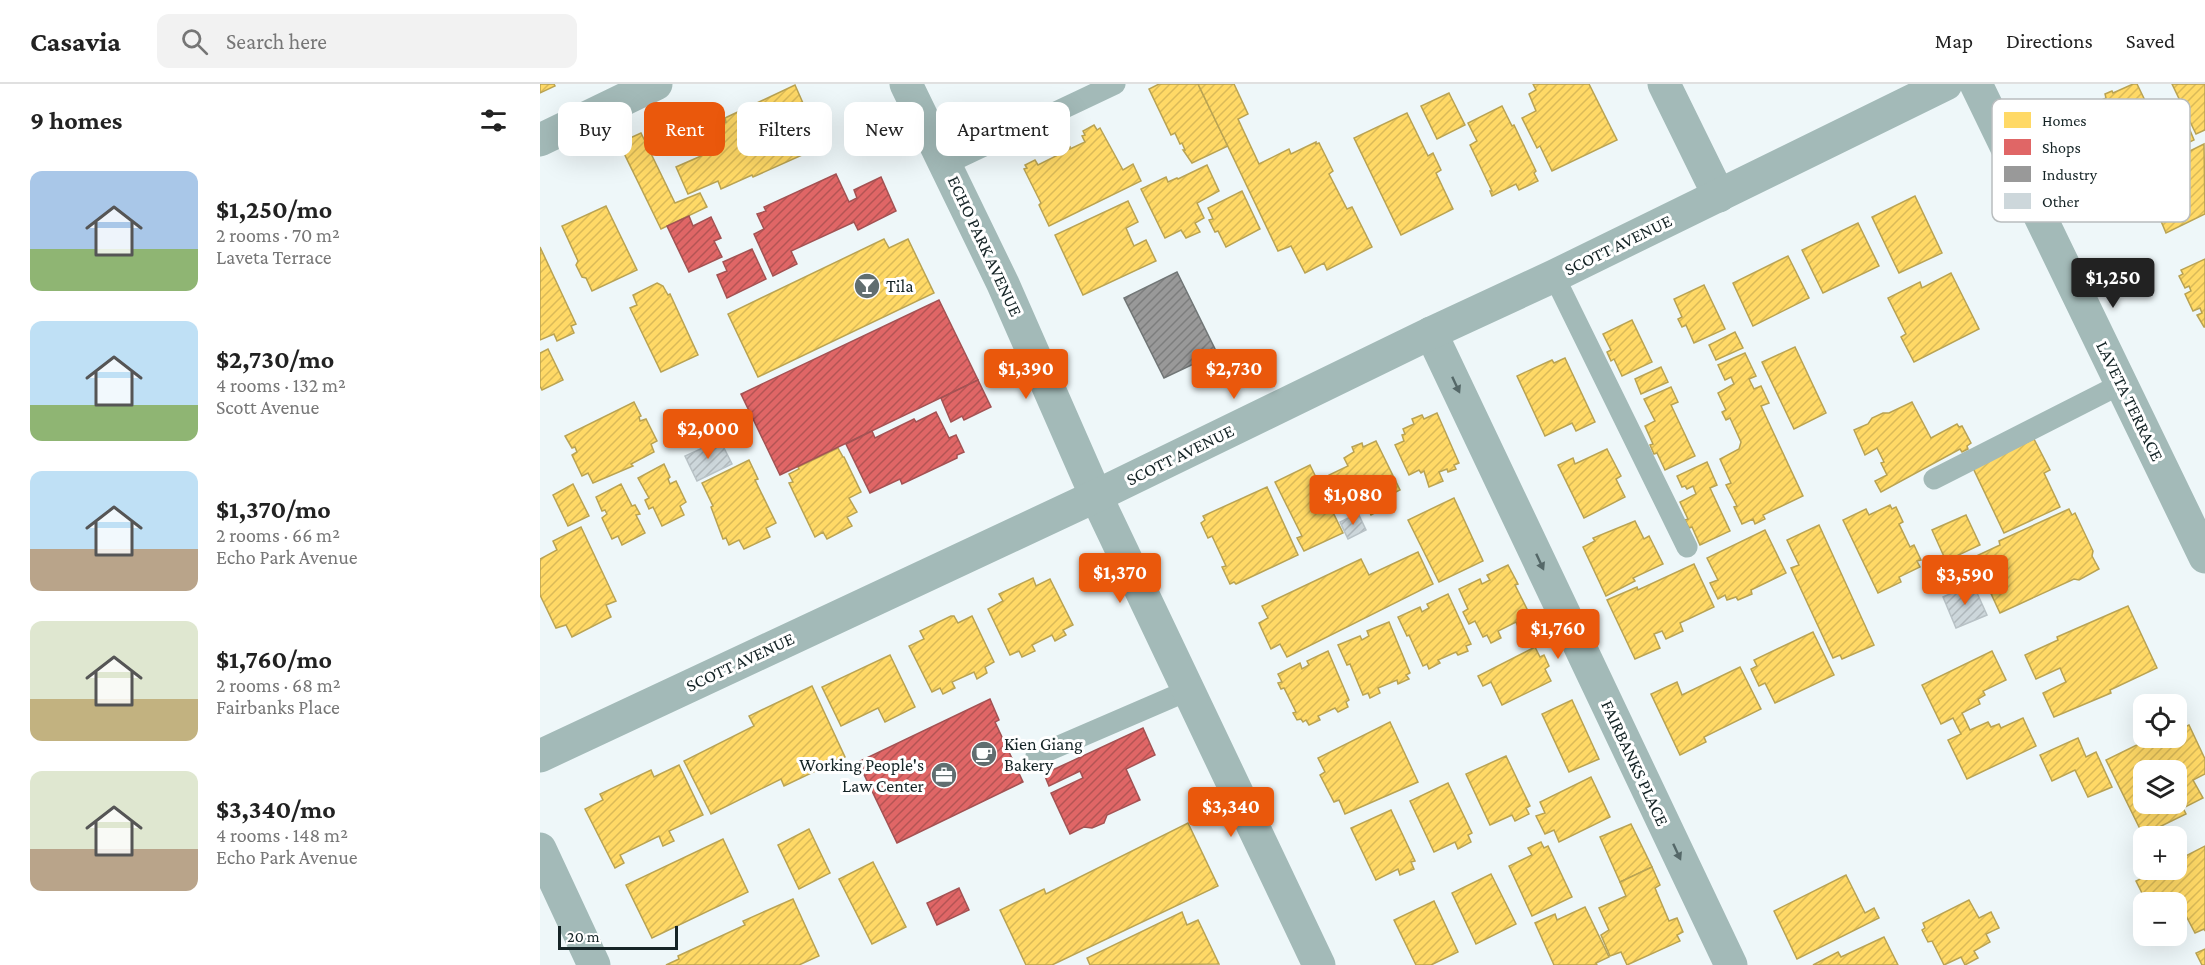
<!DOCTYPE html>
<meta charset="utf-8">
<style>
body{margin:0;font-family:"Crimson Pro",serif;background:#f2f2f2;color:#222;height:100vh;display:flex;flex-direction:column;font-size:22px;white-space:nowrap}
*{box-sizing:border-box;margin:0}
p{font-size:20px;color:#767676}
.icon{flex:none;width:33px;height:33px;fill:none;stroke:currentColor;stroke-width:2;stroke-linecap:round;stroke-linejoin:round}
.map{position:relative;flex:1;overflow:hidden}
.panel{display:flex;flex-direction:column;background:#fff;width:540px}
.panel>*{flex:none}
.hud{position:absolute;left:18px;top:18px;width:570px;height:54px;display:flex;gap:12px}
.buttons{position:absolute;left:1593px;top:610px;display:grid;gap:12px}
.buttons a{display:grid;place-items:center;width:54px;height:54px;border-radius:12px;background:#fff;box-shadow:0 6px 24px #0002;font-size:30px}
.scale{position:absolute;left:18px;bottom:15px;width:120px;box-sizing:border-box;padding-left:6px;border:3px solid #152426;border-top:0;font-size:16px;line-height:21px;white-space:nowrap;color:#152426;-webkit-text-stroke:4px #fff;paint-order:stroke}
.price{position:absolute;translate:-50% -51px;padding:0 14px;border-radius:6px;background:#ea580c;color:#fff;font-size:20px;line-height:39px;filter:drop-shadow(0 2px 3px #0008)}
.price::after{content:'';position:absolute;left:50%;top:36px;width:18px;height:14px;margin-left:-9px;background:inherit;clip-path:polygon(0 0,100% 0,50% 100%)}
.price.on{background:#222;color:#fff}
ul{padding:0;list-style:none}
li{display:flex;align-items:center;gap:18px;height:150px;padding:0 30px}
li span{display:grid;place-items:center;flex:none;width:168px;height:120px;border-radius:12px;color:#555}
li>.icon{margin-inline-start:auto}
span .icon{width:72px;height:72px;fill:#fffc;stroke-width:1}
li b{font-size:26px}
h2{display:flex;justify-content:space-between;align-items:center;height:72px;padding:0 30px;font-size:26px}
.tag{padding:0 21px;border-radius:12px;background:#fff;box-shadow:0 6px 24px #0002;font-size:21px;line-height:54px}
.tag.on{background:#ea580c;color:#fff}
header{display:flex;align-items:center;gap:36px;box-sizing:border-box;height:84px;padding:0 30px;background:#fff;border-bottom:2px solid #e0e0e0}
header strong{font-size:28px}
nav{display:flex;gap:33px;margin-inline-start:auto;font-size:21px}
.search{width:420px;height:54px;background:#f2f2f2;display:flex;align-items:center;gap:15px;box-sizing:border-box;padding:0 21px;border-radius:12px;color:#767676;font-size:22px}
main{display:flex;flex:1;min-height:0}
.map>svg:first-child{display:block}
.homes{fill:url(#homes-hatch);stroke:#b9a353;stroke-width:1.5;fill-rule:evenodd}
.shops{fill:url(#shops-hatch);stroke:#a35253;stroke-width:1.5}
.industry{fill:url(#industry-hatch);stroke:#717676;stroke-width:1.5}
.building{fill:url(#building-hatch);stroke:#b8c2c6;stroke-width:1.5}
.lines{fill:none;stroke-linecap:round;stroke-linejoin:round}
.service{stroke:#a3bab8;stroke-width:21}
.minor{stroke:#a3bab8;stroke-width:33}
.tertiary{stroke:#a3bab8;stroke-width:33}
.oneway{fill:#556868}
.labels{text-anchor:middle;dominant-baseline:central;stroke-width:6;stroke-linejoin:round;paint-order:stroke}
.street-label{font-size:18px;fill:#152426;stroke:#fff}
.poi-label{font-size:18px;fill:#152426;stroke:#fff;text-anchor:start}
.key{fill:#fff;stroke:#b9bdbe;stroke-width:1.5}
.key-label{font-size:16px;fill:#152426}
</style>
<header>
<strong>Casavia</strong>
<div class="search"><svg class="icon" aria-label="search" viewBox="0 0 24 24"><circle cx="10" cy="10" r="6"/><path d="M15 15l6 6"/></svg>Search here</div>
<nav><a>Map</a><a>Directions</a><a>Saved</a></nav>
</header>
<main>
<section class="panel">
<h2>9 homes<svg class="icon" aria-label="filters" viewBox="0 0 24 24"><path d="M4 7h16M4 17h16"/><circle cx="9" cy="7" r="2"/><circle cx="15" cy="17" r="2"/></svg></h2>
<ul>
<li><span style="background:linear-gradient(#a9c7e8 65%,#8fb573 0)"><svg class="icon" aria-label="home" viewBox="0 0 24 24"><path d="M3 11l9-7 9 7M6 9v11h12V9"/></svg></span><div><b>$1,250/mo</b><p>2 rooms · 70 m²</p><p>Laveta Terrace</p></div></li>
<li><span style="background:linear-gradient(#bfe0f5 70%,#8fb573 0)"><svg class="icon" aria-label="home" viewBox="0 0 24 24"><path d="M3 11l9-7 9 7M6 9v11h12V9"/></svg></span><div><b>$2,730/mo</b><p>4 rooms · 132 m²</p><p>Scott Avenue</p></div></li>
<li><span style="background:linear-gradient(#bfe0f5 65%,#b9a48a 0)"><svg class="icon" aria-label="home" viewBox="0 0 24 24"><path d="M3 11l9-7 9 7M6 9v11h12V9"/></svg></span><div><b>$1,370/mo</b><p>2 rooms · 66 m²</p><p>Echo Park Avenue</p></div></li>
<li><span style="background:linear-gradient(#dfe7d0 65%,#c2b280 0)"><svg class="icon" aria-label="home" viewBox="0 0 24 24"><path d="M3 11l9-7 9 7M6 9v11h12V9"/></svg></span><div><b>$1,760/mo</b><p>2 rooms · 68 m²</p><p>Fairbanks Place</p></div></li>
<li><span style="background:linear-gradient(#dfe7d0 65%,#b9a48a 0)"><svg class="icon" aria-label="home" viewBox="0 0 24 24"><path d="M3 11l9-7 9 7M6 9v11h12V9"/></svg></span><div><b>$3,340/mo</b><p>4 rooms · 148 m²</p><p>Echo Park Avenue</p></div></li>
</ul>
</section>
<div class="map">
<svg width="1665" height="881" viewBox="0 0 1665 881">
<defs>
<pattern id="homes-hatch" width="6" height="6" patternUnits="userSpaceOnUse" patternTransform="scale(1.5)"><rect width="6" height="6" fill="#ffd966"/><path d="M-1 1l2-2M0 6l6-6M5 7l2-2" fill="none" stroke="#daba58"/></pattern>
<pattern id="shops-hatch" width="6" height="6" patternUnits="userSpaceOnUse" patternTransform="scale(1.5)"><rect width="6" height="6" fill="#e06666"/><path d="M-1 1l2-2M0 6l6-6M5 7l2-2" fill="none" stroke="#b45454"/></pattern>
<pattern id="industry-hatch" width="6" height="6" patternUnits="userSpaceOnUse" patternTransform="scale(1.5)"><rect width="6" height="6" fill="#999"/><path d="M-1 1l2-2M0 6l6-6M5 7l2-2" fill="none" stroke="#7c7d7d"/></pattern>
<pattern id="building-hatch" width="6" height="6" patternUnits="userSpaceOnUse" patternTransform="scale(1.5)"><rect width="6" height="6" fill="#cdd7db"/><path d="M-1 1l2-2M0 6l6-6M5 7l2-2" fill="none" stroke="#afb8bc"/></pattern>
</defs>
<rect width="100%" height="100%" fill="#eef7f9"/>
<!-- homes -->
<g class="homes">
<path d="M0,0H14L15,2L0,9Z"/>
<path d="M619,0H658L688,62L652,79L643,66H645L642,59L640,60L635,49L631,51L609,5Z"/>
<path d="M658,0H694L708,30L698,35L719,80L749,65L751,70L776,58V60L779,59L793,87L789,90L807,125L812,123L832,163L787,186L784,179L765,189L751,162L738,167Z"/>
<path d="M993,0H1049L1077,56L1012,87L1000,62L997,64L982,34L996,27L989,10L996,6Z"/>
<path d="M1593,0H1597L1614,35L1621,32L1637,64L1592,85L1586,71L1611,60L1608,56L1576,70L1553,20L1566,14L1565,10L1572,7L1573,9Z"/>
<path d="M1632,0H1665V46L1656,50Z"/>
<path d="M255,1L282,62L213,93L212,91L181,105L178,97L148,110L136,83L161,72L158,65L167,60L162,49L186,38L185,34Z"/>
<path d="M909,9L925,41L897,55L881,22Z"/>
<path d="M962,22L972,42L974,41L996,87L994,89L998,97L979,106L976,100L952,112L950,107H952L930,61L937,57L928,39Z"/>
<path d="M1642,27L1654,56L1637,64L1621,32L1623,31L1624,35Z"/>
<path d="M867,29L888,72L893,69L901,86L896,89L913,125L861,151L814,54Z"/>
<path d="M554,41L557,46L560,44L583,86L593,80L601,97L509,142L499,121L501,119L484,85L487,84L485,81L495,76L498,81L520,70L519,68L530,63V65L545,58L542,52L545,51L543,47Z"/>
<path d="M101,49L135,119L160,109L167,123L121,145L79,59Z"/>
<path d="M1664,60L1665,130L1626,149L1618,130L1608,134L1599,117L1609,113L1599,92Z"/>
<path d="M667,81L679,107L657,119L664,134L655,139L660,148L646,154L641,146L625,154L601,105L626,93L628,98L637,94L638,95Z"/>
<path d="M702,107L720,145L686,163L678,147L675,148L669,136L673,135L668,124Z"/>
<path d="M1375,112L1402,169L1359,189L1332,133Z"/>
<path d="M588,117L598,138L586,144L594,162L606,156L616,177L543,211L515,151Z"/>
<path d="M66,122L97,186L52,207L46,194L42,193L36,181L38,177L22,142Z"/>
<path d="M1318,139L1339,182L1283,209L1262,166Z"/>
<path d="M344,155L349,164L368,155L394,209L218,293L188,230Z"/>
<path d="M0,163L36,240L31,242L34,249L17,257L14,250L0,256Z"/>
<path d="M1248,172L1269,214L1213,242L1193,199Z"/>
<path d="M1665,175V243H1664L1657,231L1662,229L1660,224L1653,227L1645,210L1651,207L1649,202L1645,204L1639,192L1643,190L1641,186Z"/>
<path d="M1411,189L1439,245L1374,278L1361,253L1366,250L1348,214L1380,198L1382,204Z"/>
<path d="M117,199L123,202L128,211L130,210L158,271L121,288L90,224L97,221L93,211Z"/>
<path d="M1164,201L1185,245L1154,259L1146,241L1142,243L1138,235L1142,233L1134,215Z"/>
<path d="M1092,236L1112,278L1082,292L1074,275L1071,277L1067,268L1071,266L1063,250Z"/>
<path d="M1195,248L1203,264L1176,276L1169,261Z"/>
<path d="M1255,263L1286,329L1254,345L1222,278Z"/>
<path d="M8,265L23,296L2,306L0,302V269Z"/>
<path d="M1205,269L1216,292L1209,295L1214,305L1221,302L1229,319L1221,322L1263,412L1223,431L1225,435L1215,440L1213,435L1202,440L1194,423L1197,422L1186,401L1191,399L1180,375L1199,365L1201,358L1190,334L1186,336L1182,328L1186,326L1178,309L1194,300L1191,293L1185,296L1178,281Z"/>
<path d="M1025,274L1055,338L1036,347L1032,339L1005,352L977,292L1012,276L1014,279Z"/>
<path d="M1121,283L1128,298L1101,310L1095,295Z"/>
<path d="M1131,303L1138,318L1131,321L1155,372L1125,386L1117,369L1114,370L1110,361L1113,360L1105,342L1115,337L1104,315Z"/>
<path d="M94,318L101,332L99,333L100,337L106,335L117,357L111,360L114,368L91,380L93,382L53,399L48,389L42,392L32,371L37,368L35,363L32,364L25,352Z"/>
<path d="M1372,318L1391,354L1417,340L1419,343L1422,342L1431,359L1427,362L1428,365L1422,368L1420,365L1341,408L1335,397L1347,391L1341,379L1344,378L1337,364L1325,371L1314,346L1328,340L1332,334L1343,329H1349Z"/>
<path d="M897,329L919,379L914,381L916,385L908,388L907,385L899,388L903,397L889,403L884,387L881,389L879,386L869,391L855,361L864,357L862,351L865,350L863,345L874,340L872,335L882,331L884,335Z"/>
<path d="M1494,355L1510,386L1504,389L1520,423L1464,449L1433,384Z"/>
<path d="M836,357L860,406L840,416L844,424L831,431L822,412L803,421L789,391L808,382L804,374L814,368L812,363L822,359L823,363Z"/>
<path d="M298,364L303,373H304L321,408L309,414L317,428L307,433L312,442L287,455L283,448L275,453L249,399L253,398L249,390L259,385L258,383Z"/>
<path d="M1067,365L1081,392L1076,395L1085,413L1044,434L1018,381L1033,374L1035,380Z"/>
<path d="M209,376L218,395L215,396L236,439L226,444L230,453L204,465L199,456L189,461L186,454L183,455L171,423L173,422L162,399Z"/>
<path d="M1167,378L1177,401L1170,404L1190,447L1160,461L1152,443L1149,444L1145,436L1148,435L1140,418L1156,410L1153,402L1147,405L1145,402L1142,403L1137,392Z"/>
<path d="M124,380L130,393L128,395L130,400L136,397L146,418L140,422L144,431L122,442L113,423L109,425L105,416L109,414L98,394Z"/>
<path d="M770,381L803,449L764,467L757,454L762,452L735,398Z"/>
<path d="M33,400L49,432L28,442L13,411Z"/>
<path d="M81,400L92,422L95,421L100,430L96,431L105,449L82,461L78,452L72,455L62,434L67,430L65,426L62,427L56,413Z"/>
<path d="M727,403L758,471L696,500L694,498L690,500L682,483L686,482L672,452L668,454L661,439L665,436L663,432Z"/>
<path d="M914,414L943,477L899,498L868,436Z"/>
<path d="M1350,421L1352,425L1356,423L1363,438L1359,440L1370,463L1374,461L1381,476L1377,477L1380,483L1359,493L1361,498L1338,509L1303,436L1326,425L1329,431Z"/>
<path d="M1529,425L1532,431L1535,429L1553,467L1552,472L1559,485L1539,496L1534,495L1460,529L1434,473L1460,461L1459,457Z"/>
<path d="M1426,431L1440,461L1406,477L1392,446Z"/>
<path d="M1095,437L1104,455L1109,452L1123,480L1093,494L1095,497L1066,512L1043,463L1055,457L1053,454Z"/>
<path d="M1279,441L1334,561L1302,575L1300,571L1293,574L1251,484L1259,481L1247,456Z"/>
<path d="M41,443L76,517L66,521L71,533L32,553L26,541L16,544L0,511V475L17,466L13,457Z"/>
<path d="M1225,446L1246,489L1211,506L1212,510L1198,516L1196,513L1187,516L1185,511L1178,515L1170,499L1178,496L1167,474Z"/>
<path d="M878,468L893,500L747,573L740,560L731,565L719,539L728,534L722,522L821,475L829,491Z"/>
<path d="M1154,480L1174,523L1140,539L1143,547L1126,555L1122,547L1114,550L1120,564L1095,575L1067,516L1097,503L1098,506Z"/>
<path d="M968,481L978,500L975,501L990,531L987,534L990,539L979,545L976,538L958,547L961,554L951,559L947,551L943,553L935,537L929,540L923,528L928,525L919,505L940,495L942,500L950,496L947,491Z"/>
<path d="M493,494L496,502L510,495L533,541L523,546L526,551L515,557L512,551L492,561L495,567L482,573L479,567L470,571L448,525L463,517L459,510Z"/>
<path d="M908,510L931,560L926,562L928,567L918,571L916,568L898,576L900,579L889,585L887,580L883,582L869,551L867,552L858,533L880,523L882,528L889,524L887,520Z"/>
<path d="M1588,522L1617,584L1570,606L1571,609L1514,633L1503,609L1526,598L1520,584L1496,595L1485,571L1518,556L1517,553Z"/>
<path d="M411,532H414L418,539L432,532L454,578L445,583L447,589L437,595L434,588L412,598L415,604L403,610L400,604L392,608L369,562L384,555L380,547Z"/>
<path d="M849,538L870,589L866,591L869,595L858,600L857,596L838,604L840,609L830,614L828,609L823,611L810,580L807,581L798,561L820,552L822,556L829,552L827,547Z"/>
<path d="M1273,548L1294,591L1235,619L1225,599L1219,602L1211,585L1217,582L1214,576Z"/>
<path d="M995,563L1000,573L1004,571L1009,582L1005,585L1011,597L962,621L951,598L943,602L938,592Z"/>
<path d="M788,567L809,616L806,618L808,623L798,628L795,624L778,632L780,636L769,641L766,636L763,638L761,635L757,636L753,629L756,628L744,604L741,605L738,599L742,598L738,590L760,579L762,585L769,581L767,577Z"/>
<path d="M1452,567L1466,596L1443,607L1445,611L1438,615L1440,620L1422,629L1430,646L1448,638L1451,643L1459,640L1461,644L1483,634L1496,662L1427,695L1408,656L1421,650L1413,634L1401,640L1382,601Z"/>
<path d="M350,571L375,623L345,638L338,624L301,642L282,603Z"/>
<path d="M1200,583L1221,625L1164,653L1166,658L1140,671L1111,610L1137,598L1142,611Z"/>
<path d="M272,602L305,673L244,702L241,695L171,730L144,677L214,642L209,632Z"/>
<path d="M1032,616L1059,675L1029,688L1002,630Z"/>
<path d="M850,638L878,698L805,730L799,716L794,718L780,691L785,688L778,674Z"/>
<path d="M1649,641L1665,675V690L1653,696L1663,714L1643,724L1646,730L1603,751L1566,676L1611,654H1636V647ZM1604,687H1636V720H1604Z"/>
<path d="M1538,654L1546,673L1556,668L1572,703L1548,713L1535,686L1512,697L1500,671Z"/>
<path d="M966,672L990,722L986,724L989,730L975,737L972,731L950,741L926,690Z"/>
<path d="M139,681L163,731L129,747L134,757L123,762L119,752L80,771L84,779L75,784L45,725L63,716L60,710L111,686L114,693Z"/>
<path d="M1051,693L1070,733L1019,758L1014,746L1005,750L996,732L1005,729L1000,718Z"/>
<path d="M908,699L932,749L928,751L931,758L918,765L915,758L894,768L870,717Z"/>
<path d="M851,726L875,777L871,778L874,785L860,791L858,785L836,796L811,744Z"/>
<path d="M648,739L678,802L512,881H486L460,826L504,805L506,810Z"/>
<path d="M1091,740L1112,783L1080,798L1060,753Z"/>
<path d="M269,745L290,789L259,805L238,761Z"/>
<path d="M183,755L208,808L112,854L86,801Z"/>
<path d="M1001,758L1004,764L1008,762L1032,813L992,832L969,782L992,771L988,764Z"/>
<path d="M1665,762V847L1664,845L1655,849L1644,828L1636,831V819H1607L1596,797L1618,786H1636V777Z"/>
<path d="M333,778L366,843L332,860L299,795Z"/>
<path d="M1112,783L1120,801L1115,804L1129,837L1137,834L1143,848L1137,851L1140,857L1087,881L1081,868L1070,872L1061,851L1069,846L1059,824L1086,812L1080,798Z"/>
<path d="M951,790L976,840L936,860L912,809Z"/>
<path d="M1306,791L1325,829L1334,824L1339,834L1257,875L1234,827Z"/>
<path d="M253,815L279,872L259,881H126L139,875L138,872L205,841L203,837Z"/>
<path d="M1429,816L1439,834L1451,828L1459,844L1446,850L1450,858L1434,867L1438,874L1425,881L1421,873L1404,881L1392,857L1388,858L1382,846L1385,844L1383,839Z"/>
<path d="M894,817L918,868L891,881H876L854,836Z"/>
<path d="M1045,823L1069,873L1056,879L1057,881H1014L995,839L1015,830L1017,836Z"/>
<path d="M642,828L647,841L658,836L679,880L550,881L547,874Z"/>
<path d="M1344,853L1358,881H1273L1298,868L1301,873Z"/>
<path d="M1665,865V881H1662L1656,869Z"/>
</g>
<!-- shops -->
<g class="shops">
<path d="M296,90L309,118L317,114L314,106L341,93L356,127L318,146L314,138L251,167L257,180L233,192L214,150L224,145L217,130L226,127L224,123Z"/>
<path d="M149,132L153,142L171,133L181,154L174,157L182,173L149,188L127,142Z"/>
<path d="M212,165L226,195L187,214L177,191L187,187L183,178Z"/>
<path d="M399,216L438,296L240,391L201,310Z"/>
<path d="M438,296L451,323L424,336L422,332L411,338L401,314Z"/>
<path d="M396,328L409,354L416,351L424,368L417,371V374L362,400L360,395L330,409L306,360L332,347L335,354L374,335L376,338Z"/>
<path d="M450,615L459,636L455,638L483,698L357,759L318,678Z"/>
<path d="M603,644L615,671L586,685L600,716L567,731L564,739L552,744L544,743L530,750L511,709L543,694L540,687L509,702L504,690Z"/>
<path d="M419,804L429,826L397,841L387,819Z"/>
</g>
<!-- industry -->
<path class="industry" d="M637,188L677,269L624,294L584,214Z"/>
<!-- building -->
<g class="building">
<path d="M180,356L192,380L157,397L145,372Z"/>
<path d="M818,429L826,446L808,455L800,438Z"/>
<path d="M1433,500L1447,531L1416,544L1403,513Z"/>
</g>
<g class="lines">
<!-- service -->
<g class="service">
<path d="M406,80L575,0"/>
<path d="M1014,192L1147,463"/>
<path d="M1394,395L1581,300"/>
<path d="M496,672L649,606"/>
</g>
<!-- minor -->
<g class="minor">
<path d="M1124,0L1179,112"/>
<path d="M1436,0L1665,473"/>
<path d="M0,56L116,0"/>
<path d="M891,249L1191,881"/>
<path d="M0,765L54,881"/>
</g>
<!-- tertiary -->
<g class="tertiary">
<path d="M366,0L463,200L556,412L779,881"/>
<path d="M0,672L556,412L891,249L1014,192L1406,0"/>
</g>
</g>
<!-- one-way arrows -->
<defs><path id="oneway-solid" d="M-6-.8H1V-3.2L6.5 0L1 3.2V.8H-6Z" transform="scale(1.5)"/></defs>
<g class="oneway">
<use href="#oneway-solid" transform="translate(916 301) rotate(65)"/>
<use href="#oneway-solid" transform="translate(1000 478) rotate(65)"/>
<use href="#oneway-solid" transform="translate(1137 768) rotate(65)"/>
</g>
<!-- icons -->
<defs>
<g id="bar-disc" transform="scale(1.35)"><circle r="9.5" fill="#616e70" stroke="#fff"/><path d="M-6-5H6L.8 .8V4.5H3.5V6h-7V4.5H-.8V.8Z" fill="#fff"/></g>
<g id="cafe-disc" transform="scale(1.35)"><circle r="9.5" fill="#616e70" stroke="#fff"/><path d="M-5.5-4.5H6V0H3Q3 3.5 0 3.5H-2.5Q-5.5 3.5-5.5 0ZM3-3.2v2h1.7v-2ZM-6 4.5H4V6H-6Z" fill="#fff"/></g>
<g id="office-disc" transform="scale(1.35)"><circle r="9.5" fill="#616e70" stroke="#fff"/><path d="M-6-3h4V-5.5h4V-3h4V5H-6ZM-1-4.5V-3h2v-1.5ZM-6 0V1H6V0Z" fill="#fff"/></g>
</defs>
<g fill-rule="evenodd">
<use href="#bar-disc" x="327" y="202"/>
<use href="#cafe-disc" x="444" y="670"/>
<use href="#office-disc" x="404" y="691"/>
</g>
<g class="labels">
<!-- street labels -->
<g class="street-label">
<text transform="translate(1078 161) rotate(-26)">SCOTT AVENUE</text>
<text transform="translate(445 162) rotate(65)">ECHO PARK AVENUE</text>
<text transform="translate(1590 317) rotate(64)">LAVETA TERRACE</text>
<text transform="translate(640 371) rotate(-26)">SCOTT AVENUE</text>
<text transform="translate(200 578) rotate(-25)">SCOTT AVENUE</text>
<text transform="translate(1095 679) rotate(65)">FAIRBANKS PLACE</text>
</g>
<!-- poi labels -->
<g class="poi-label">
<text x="346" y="202">Tila</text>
<text x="464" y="660">Kien Giang<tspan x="464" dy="21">Bakery</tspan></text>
<text x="384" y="681" text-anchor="end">Working People's<tspan x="384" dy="21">Law Center</tspan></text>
</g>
</g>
<!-- legend -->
<rect x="1452" y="15" width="198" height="123" rx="9" class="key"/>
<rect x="1464" y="28" width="27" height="16" fill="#ffd966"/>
<rect x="1464" y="55" width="27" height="16" fill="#e06666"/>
<rect x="1464" y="82" width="27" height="16" fill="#999"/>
<rect x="1464" y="109" width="27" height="16" fill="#cdd7db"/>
<g class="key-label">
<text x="1502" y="42">Homes</text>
<text x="1502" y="69">Shops</text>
<text x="1502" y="96">Industry</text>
<text x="1502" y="123">Other</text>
</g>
</svg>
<div class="buttons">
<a><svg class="icon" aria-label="locate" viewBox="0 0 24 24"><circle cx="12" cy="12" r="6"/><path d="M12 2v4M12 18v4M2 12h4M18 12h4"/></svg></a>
<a><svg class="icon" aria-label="layers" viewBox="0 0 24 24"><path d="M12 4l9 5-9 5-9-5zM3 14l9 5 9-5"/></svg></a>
<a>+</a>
<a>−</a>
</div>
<div class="scale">20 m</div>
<b class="price on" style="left:1573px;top:225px">$1,250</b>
<b class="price" style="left:486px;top:316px">$1,390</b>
<b class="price" style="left:694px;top:316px">$2,730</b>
<b class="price" style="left:168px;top:376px">$2,000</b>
<b class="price" style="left:813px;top:442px">$1,080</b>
<b class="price" style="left:580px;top:520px">$1,370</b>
<b class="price" style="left:1425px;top:522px">$3,590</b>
<b class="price" style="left:1018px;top:576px">$1,760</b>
<b class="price" style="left:691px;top:754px">$3,340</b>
<div class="hud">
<a class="tag">Buy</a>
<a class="tag on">Rent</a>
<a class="tag">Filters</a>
<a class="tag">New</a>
<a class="tag">Apartment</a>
</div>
</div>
</main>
